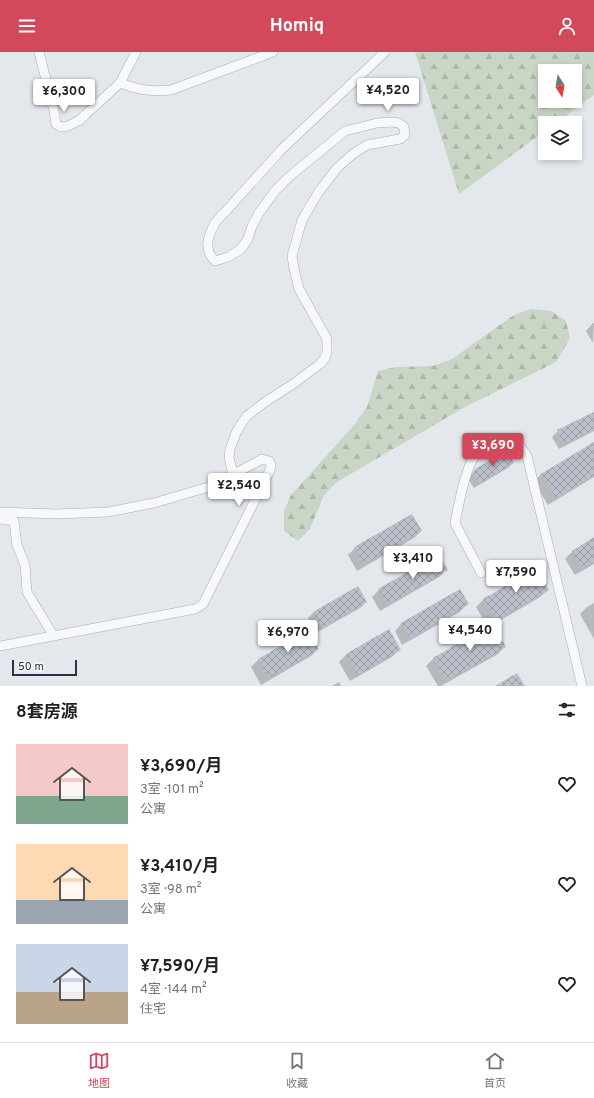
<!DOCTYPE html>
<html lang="zh">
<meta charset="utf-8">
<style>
body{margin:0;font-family:Overpass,"Noto Sans SC",sans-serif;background:#f2f2f2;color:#202124;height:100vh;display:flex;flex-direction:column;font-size:15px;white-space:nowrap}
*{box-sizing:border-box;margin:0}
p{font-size:13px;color:#757577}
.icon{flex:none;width:22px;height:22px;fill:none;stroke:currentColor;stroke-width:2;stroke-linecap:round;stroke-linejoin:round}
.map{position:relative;height:634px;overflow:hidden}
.drawer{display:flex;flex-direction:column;background:#fff;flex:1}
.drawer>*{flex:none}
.needle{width:26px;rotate:169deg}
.tools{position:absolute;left:538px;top:12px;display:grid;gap:8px}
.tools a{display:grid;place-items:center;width:44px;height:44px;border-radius:0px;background:#fff;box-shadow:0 2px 6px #0003;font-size:20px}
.scale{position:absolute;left:12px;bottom:10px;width:65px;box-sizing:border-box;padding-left:4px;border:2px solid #2b3445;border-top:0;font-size:11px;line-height:14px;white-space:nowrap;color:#2b3445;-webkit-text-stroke:3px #f4f6f9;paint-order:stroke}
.price{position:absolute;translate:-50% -34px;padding:0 9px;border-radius:4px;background:#fff;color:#222;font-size:13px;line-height:26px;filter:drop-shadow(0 1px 2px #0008)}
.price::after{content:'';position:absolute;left:50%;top:24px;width:12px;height:9px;margin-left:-6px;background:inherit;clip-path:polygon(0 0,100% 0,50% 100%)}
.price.current{background:#d1495b;color:#fff}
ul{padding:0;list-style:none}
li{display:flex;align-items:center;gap:12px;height:100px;padding:0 16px}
li span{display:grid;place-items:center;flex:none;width:112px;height:80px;border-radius:0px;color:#555}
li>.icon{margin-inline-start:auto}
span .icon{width:48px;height:48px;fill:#fffc;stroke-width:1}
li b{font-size:17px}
h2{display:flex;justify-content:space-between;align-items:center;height:48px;padding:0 16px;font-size:17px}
header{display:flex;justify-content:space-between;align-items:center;height:52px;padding:0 16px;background:#d1495b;color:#fff;font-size:18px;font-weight:700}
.tab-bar{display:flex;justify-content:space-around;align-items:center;height:56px;border-top:1px solid #e0e0e0;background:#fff;font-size:11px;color:#757577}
.tab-bar a{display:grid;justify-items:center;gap:2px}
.tab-bar .current{color:#d1495b}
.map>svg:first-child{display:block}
.forest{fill:url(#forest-firs);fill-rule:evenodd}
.shadow{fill:#0003}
.building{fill:url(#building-cross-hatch)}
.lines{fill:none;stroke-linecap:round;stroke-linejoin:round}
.minor-casing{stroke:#a9aeb7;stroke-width:10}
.minor{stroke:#f7f8fa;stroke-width:9}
</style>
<header><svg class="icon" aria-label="menu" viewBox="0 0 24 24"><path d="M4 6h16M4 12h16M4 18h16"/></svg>Homiq<svg class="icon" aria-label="person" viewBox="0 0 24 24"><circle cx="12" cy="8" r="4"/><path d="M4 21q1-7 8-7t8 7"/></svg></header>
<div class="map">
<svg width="594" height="634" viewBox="0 0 594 634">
<defs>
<pattern id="forest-firs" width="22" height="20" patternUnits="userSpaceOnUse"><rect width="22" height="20" fill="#c9d6c5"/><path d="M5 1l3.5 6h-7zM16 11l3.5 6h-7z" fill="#adb8ab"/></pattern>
<pattern id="building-cross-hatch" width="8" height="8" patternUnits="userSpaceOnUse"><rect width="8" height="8" fill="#bbc0ca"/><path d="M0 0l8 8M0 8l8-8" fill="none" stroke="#989da6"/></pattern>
</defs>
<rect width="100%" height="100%" fill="#e4e7ec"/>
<!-- forest -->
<g class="forest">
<path d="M415,0H594V43L556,71H545V79L459,142ZM545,19H575V49H545Z"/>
<path d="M531,257L551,259L566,269L570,286L556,310L465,355L337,430L324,443L310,477L298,489L284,479V459L291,443L355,372L367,355L378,319L396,315L433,314L452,307L514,263Z"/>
</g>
<!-- shadow -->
<g class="shadow">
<path d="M593,271H594L593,291L586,279Z"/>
<path d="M594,361V379L559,397L552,385L558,379Z"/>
<path d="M594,391V425L548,453L534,430L541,422Z"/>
<path d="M513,411L508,416L474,436L468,427L475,418Z"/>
<path d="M421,479L414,486L357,519L348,503L355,496Z"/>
<path d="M594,487V512L575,523L565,507L572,500Z"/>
<path d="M446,518L439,525L380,559L372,545L379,538Z"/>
<path d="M357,535L366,550L360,556L316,581L308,566L313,561Z"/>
<path d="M548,538L540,545L493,573L505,594L498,602L441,634H438L426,614L434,606L488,575L476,555L483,548Z"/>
<path d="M594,551V587L580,562L587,555Z"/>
<path d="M467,552L460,560L402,593L395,579L402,571Z"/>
<path d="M308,579L318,597L311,604L261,633L251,615L258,608Z"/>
<path d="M388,579L399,598L392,605L350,629L339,610L346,603Z"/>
<path d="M339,630L341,634H332Z"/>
</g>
<!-- building -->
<g class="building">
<path d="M594,360V377L564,392L557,378Z"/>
<path d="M594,390V423L556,446L541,422Z"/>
<path d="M507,398L514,411L480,431L473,421L475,417Z"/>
<path d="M412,462L422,479L364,512L354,495Z"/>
<path d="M594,485V510L582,517L572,499Z"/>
<path d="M439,502L448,518L387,553L378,537Z"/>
<path d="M536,516L549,538L496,569L483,547Z"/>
<path d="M358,534L367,550L322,576L313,560Z"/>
<path d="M460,537L469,552L410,586L401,571Z"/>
<path d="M493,571L506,595L447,629L433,606Z"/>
<path d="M389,577L401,598L358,623L346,602Z"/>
<path d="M308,578L319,597L269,626L258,607Z"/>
<path d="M517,621L525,634H495Z"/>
</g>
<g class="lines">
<!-- minor casing -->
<g class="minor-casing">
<g id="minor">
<path d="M39,0L54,59L56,72L61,75L68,74L80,68L85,63L120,31L136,0"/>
<path d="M120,31C138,38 152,40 171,38L273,0"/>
<path d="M233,423L229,405L230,397L236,381L243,369L247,364L265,350L293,332L320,312L325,306L327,300V287L299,237L294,217L292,204L302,168L318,141L337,116L354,101L367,93L400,87L405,83L404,75L399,71L392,70L377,71L345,79L290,124L275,139L259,161L252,174L248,187L240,198L228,205L215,209C203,197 208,184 215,171L282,97L385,0"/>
<path d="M0,460L56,462L108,460L154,451L212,434L262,407L269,409L271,413L270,418L203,552L195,557L0,594"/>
<path d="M0,467L14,469L17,493L25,513L27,540L53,583"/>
<path d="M481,521L455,471C458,456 466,412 476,403C482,397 492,393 500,391C516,386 519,392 527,404L582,634"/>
</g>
</g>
<!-- minor -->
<use href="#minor" class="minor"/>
</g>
</svg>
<div class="tools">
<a><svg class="needle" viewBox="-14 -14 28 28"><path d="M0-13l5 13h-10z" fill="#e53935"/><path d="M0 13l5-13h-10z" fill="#757577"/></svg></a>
<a><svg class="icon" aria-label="layers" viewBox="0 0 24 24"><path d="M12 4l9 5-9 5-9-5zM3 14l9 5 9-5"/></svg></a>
</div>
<div class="scale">50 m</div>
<b class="price" style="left:388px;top:60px">¥4,520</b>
<b class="price" style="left:64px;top:61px">¥6,300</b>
<b class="price current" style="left:493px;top:415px">¥3,690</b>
<b class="price" style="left:239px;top:455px">¥2,540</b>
<b class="price" style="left:413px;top:528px">¥3,410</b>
<b class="price" style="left:516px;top:542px">¥7,590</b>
<b class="price" style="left:470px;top:600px">¥4,540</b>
<b class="price" style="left:288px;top:602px">¥6,970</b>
</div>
<section class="drawer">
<h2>8套房源<svg class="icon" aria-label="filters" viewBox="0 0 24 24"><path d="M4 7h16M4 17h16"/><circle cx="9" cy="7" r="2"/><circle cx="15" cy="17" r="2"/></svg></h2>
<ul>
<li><span style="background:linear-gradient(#f6c9c9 65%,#7fa58c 0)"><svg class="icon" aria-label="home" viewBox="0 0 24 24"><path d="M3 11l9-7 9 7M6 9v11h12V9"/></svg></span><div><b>¥3,690/月</b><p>3室 · 101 m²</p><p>公寓</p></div><svg class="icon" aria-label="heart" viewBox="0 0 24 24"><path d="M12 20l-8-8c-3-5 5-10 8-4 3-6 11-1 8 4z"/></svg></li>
<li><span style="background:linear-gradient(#ffd9b3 70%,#9aa5b1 0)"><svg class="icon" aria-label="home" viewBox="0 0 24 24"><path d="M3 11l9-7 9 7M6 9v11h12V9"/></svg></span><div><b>¥3,410/月</b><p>3室 · 98 m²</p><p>公寓</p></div><svg class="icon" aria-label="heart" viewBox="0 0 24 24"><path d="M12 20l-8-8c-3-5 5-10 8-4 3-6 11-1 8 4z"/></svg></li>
<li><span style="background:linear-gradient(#c9d6e8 60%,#b9a48a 0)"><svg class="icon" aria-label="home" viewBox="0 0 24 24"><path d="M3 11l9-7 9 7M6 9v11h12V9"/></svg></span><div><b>¥7,590/月</b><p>4室 · 144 m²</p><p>住宅</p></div><svg class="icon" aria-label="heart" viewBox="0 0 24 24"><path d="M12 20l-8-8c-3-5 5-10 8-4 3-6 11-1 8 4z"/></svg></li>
</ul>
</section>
<nav class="tab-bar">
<a class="current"><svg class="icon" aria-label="map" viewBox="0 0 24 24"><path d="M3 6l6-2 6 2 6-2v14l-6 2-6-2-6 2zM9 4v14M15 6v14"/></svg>地图</a>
<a><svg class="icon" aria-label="saved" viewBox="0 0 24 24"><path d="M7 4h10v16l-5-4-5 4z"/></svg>收藏</a>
<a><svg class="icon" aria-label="home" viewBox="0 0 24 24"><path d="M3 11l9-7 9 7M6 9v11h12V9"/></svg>首页</a>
</nav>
